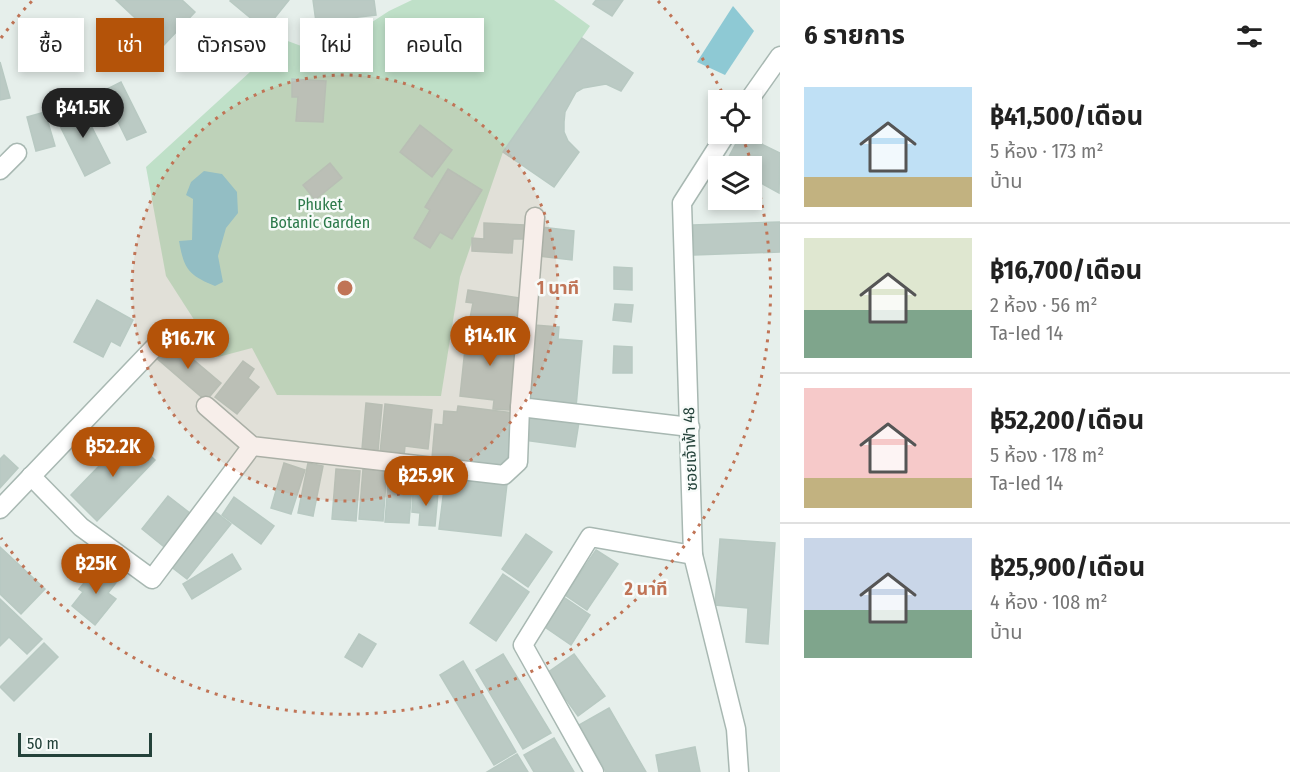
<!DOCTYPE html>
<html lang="th">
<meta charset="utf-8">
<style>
body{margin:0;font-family:"Fira Sans Condensed","Noto Sans Thai",sans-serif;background:#f6f6f6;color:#222;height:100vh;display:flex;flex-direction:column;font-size:22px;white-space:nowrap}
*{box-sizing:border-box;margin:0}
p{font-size:20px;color:#767676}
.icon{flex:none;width:33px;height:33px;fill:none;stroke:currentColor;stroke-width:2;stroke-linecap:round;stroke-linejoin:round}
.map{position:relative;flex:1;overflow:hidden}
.details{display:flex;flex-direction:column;background:#fff;width:510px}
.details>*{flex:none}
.guide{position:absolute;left:18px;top:18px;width:570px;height:54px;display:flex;gap:12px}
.buttons{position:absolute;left:708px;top:90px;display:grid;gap:12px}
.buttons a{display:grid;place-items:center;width:54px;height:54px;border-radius:0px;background:#fff;box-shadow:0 3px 9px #0003;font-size:30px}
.scale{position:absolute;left:18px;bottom:15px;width:134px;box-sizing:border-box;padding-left:6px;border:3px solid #24423a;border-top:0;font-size:16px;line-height:21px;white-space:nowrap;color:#24423a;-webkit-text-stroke:4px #f7fbf9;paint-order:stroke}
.price{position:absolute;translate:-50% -51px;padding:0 14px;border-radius:21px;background:#b45309;color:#fff;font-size:20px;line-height:39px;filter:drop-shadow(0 2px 3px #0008)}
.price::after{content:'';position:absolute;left:50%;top:36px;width:18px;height:14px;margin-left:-9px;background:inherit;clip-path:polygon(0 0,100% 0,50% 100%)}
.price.active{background:#222;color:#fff}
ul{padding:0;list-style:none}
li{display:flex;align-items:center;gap:18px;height:150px;padding:0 24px}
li+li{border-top:2px solid #e0e0e0}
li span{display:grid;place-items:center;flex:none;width:168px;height:120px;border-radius:0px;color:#555}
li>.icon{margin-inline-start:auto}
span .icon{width:72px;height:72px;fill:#fffc;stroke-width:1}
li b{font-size:26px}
h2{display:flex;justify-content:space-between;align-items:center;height:72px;padding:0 24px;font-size:26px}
.tag{padding:0 21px;border-radius:0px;background:#fff;box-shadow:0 3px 9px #0003;font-size:21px;line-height:54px}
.tag.active{background:#b45309;color:#fff}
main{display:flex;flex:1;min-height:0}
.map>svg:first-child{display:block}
.green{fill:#bfe0c8}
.water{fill:#8ec9d4}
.building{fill:#bbcac4;stroke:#b8c9c2;stroke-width:1.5}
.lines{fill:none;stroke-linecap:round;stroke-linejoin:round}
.minor-casing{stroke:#a8b8b2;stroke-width:21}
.minor{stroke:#fff;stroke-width:18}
.ring{fill:none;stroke:#c07456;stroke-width:3;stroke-dasharray:3 6}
.labels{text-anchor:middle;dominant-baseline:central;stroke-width:5;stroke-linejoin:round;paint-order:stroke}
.park-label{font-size:16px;fill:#2d7a4b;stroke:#f7fbf9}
.street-label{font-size:16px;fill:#24423a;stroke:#f7fbf9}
.centre{fill:#c07456;stroke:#f7fbf9;stroke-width:3}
.ring-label{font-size:18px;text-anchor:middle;font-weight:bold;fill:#c07456;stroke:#f7fbf9;stroke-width:5;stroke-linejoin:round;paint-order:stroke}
</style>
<main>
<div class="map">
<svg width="780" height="772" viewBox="0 0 780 772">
<rect width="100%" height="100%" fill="#e6efeb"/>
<!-- green -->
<path class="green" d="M412,0H554L590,26L503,152L460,277L441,396L277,395L252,348L218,357L166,276L146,167L285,40L323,54L389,11Z"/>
<!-- water -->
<g class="water">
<path d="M733,6L754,31L725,75L697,62Z"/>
<path d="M204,171L222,174L237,192L238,213L226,228L218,256L223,282L215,286C188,275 184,269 179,241L192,240L193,199L186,195L191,182Z"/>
</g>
<!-- building -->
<g class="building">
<path d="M116,0H182L195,12L164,45Z"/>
<path d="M231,0H289L265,30L230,1Z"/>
<path d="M313,0H374L376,15L316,22Z"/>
<path d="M596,0H623L612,16L593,4Z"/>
<path d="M582,38L633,73L621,91L606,84L583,88L576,92L565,112L564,122V132L568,141L579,152L554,187L503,152Z"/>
<path d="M0,62L10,98L0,100Z"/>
<path d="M292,79L326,81L323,122L296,121L298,97H292Z"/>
<path d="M121,82L146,132L127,140L103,91Z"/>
<path d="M78,100L110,163L85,176L59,124L66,121L59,109Z"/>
<path d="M45,112L55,146L36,151L27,117Z"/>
<path d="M420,125L452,150L432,177L400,152Z"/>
<path d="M741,134L780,153L779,193L752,178V166H730L725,164Z"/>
<path d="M330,163L342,178L315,200L303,185Z"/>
<path d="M448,169L482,190L452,239L440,232L430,248L414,238L430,210L425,207Z"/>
<path d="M780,222V252L694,255L693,225Z"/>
<path d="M484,223L525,225L524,239H513L512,253L472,251V238L484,239Z"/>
<path d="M541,227L574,231L572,260L539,256Z"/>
<path d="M614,267L632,268V290L614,289Z"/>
<path d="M468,290L519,298L516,324L470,318L473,303L466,302Z"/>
<path d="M97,300L133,320L120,346L111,341L103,357L74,342Z"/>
<path d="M615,304L633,305L631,322L613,320Z"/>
<path d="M534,325L559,327L558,339L582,341L576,407L528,402Z"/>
<path d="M467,330L518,335L510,410L493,409L494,400L460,396Z"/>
<path d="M169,339L221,383L206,401L154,356Z"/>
<path d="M614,346L632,347V373H613Z"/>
<path d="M243,361L254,369L248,378L259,387L237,414L215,397Z"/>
<path d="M366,403L382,405L378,451L362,449Z"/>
<path d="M385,404L432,410L428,449L405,446L404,456L380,453Z"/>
<path d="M458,406L513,413L507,467L432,458L435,424L443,425L444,411L457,412Z"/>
<path d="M528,415L579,422L575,447L524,440Z"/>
<path d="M129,435L155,460L97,521L71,495Z"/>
<path d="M4,455L18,468L0,488V459Z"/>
<path d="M284,463L305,470L291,514L271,508Z"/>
<path d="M308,463L323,466L313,516L298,513Z"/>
<path d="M336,469L360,471L356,521L332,519Z"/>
<path d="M363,469L387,471L383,521L359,519Z"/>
<path d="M389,471L413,473L409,523L385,522Z"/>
<path d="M428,474L507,484L501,536L439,529L444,489L426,487Z"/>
<path d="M413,491L438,493L435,526L419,525L420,513L412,512Z"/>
<path d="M168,496L195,517L168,550L142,529Z"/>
<path d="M234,497L274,526L261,544L222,515Z"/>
<path d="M213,510L231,524L187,579L169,565Z"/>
<path d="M526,534L552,552L528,587L502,569Z"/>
<path d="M720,539L775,543L768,644L746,642L748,608L715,605Z"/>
<path d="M0,547L45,589L21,614L0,594Z"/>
<path d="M596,550L618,564L587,610L565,595Z"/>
<path d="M232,554L241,569L192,599L183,584Z"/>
<path d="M99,564L118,580L108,593L116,599L95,625L72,606L83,592L79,589Z"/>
<path d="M503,574L529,592L496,641L470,623Z"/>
<path d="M562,596L590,615L571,645L542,625Z"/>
<path d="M0,599L42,639L27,654L9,637L0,646Z"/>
<path d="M359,634L376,644L362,667L345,657Z"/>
<path d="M44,643L58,657L14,701L0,687Z"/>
<path d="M503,654L551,733L523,749L476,670Z"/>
<path d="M574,654L605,696L578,716L547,673Z"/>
<path d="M463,661L516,752L494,765L440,675Z"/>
<path d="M609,708L646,772H606L579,725Z"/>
<path d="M554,738L574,772H534L524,755Z"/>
<path d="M695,747L700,772H659L656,755Z"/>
<path d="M517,754L528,772H487Z"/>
</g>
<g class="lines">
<!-- minor casing -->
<g class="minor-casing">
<g id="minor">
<path d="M749,100L780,56"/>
<path d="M726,134L682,203L693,555L736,729L739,772"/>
<path d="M0,170L17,153"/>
<path d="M535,217L520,407L690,427"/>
<path d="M206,406L252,446L504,475L518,462L520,407"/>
<path d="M31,476L81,527L152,579L252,446"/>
<path d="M0,509L170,331"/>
<path d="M594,772L523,645L590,537L693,555"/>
</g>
</g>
<!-- minor -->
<use href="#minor" class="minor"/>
</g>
<!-- distance rings -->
<circle cx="345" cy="288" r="213" fill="#c07456" fill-opacity=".12"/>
<g class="ring">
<circle cx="345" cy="288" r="213"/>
<path d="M1 38A425 425 0 0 1 32 1M658 1A425 425 0 0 1 725 98M742 136A425 425 0 0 1 1 538"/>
</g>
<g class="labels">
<!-- park labels -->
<g class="park-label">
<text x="320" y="204">Phuket<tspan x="320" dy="18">Botanic Garden</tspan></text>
</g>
<!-- street labels -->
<g class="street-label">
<text transform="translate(690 449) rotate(-92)">ซอยเจ้าฟ้า 48</text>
</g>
</g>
<circle cx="345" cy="288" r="9" class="centre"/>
<g class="ring-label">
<text x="558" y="294">1 นาที</text>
<text x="646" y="595">2 นาที</text>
</g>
</svg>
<div class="buttons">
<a><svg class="icon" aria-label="locate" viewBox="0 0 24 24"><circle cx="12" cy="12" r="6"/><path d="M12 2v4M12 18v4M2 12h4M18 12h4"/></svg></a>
<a><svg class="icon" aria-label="layers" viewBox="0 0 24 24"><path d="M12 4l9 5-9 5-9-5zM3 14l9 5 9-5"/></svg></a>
</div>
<div class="scale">50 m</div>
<b class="price active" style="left:83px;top:139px">฿41.5K</b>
<b class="price" style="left:490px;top:367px">฿14.1K</b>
<b class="price" style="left:188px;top:370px">฿16.7K</b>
<b class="price" style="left:113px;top:478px">฿52.2K</b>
<b class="price" style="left:426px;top:507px">฿25.9K</b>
<b class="price" style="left:96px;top:595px">฿25K</b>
<div class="guide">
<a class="tag">ซื้อ</a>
<a class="tag active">เช่า</a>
<a class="tag">ตัวกรอง</a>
<a class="tag">ใหม่</a>
<a class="tag">คอนโด</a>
</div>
</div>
<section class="details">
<h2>6 รายการ<svg class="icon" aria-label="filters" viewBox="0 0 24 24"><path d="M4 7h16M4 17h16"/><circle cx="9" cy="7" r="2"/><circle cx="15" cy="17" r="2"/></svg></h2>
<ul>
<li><span style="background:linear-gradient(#bfe0f5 75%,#c2b280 0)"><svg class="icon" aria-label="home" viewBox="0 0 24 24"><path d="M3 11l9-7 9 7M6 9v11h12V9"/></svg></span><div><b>฿41,500/เดือน</b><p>5 ห้อง · 173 m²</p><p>บ้าน</p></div></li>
<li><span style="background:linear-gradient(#dfe7d0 60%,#7fa58c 0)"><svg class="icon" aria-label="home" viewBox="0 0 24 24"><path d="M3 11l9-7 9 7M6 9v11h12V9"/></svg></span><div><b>฿16,700/เดือน</b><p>2 ห้อง · 56 m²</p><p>Ta-Ied 14</p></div></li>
<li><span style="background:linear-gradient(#f6c9c9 75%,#c2b280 0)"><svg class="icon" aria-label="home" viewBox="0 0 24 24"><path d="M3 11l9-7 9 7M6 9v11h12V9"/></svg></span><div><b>฿52,200/เดือน</b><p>5 ห้อง · 178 m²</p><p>Ta-Ied 14</p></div></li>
<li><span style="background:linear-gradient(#c9d6e8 60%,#7fa58c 0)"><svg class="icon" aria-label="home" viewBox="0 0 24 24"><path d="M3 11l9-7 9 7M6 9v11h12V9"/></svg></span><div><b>฿25,900/เดือน</b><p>4 ห้อง · 108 m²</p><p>บ้าน</p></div></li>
</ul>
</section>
</main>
